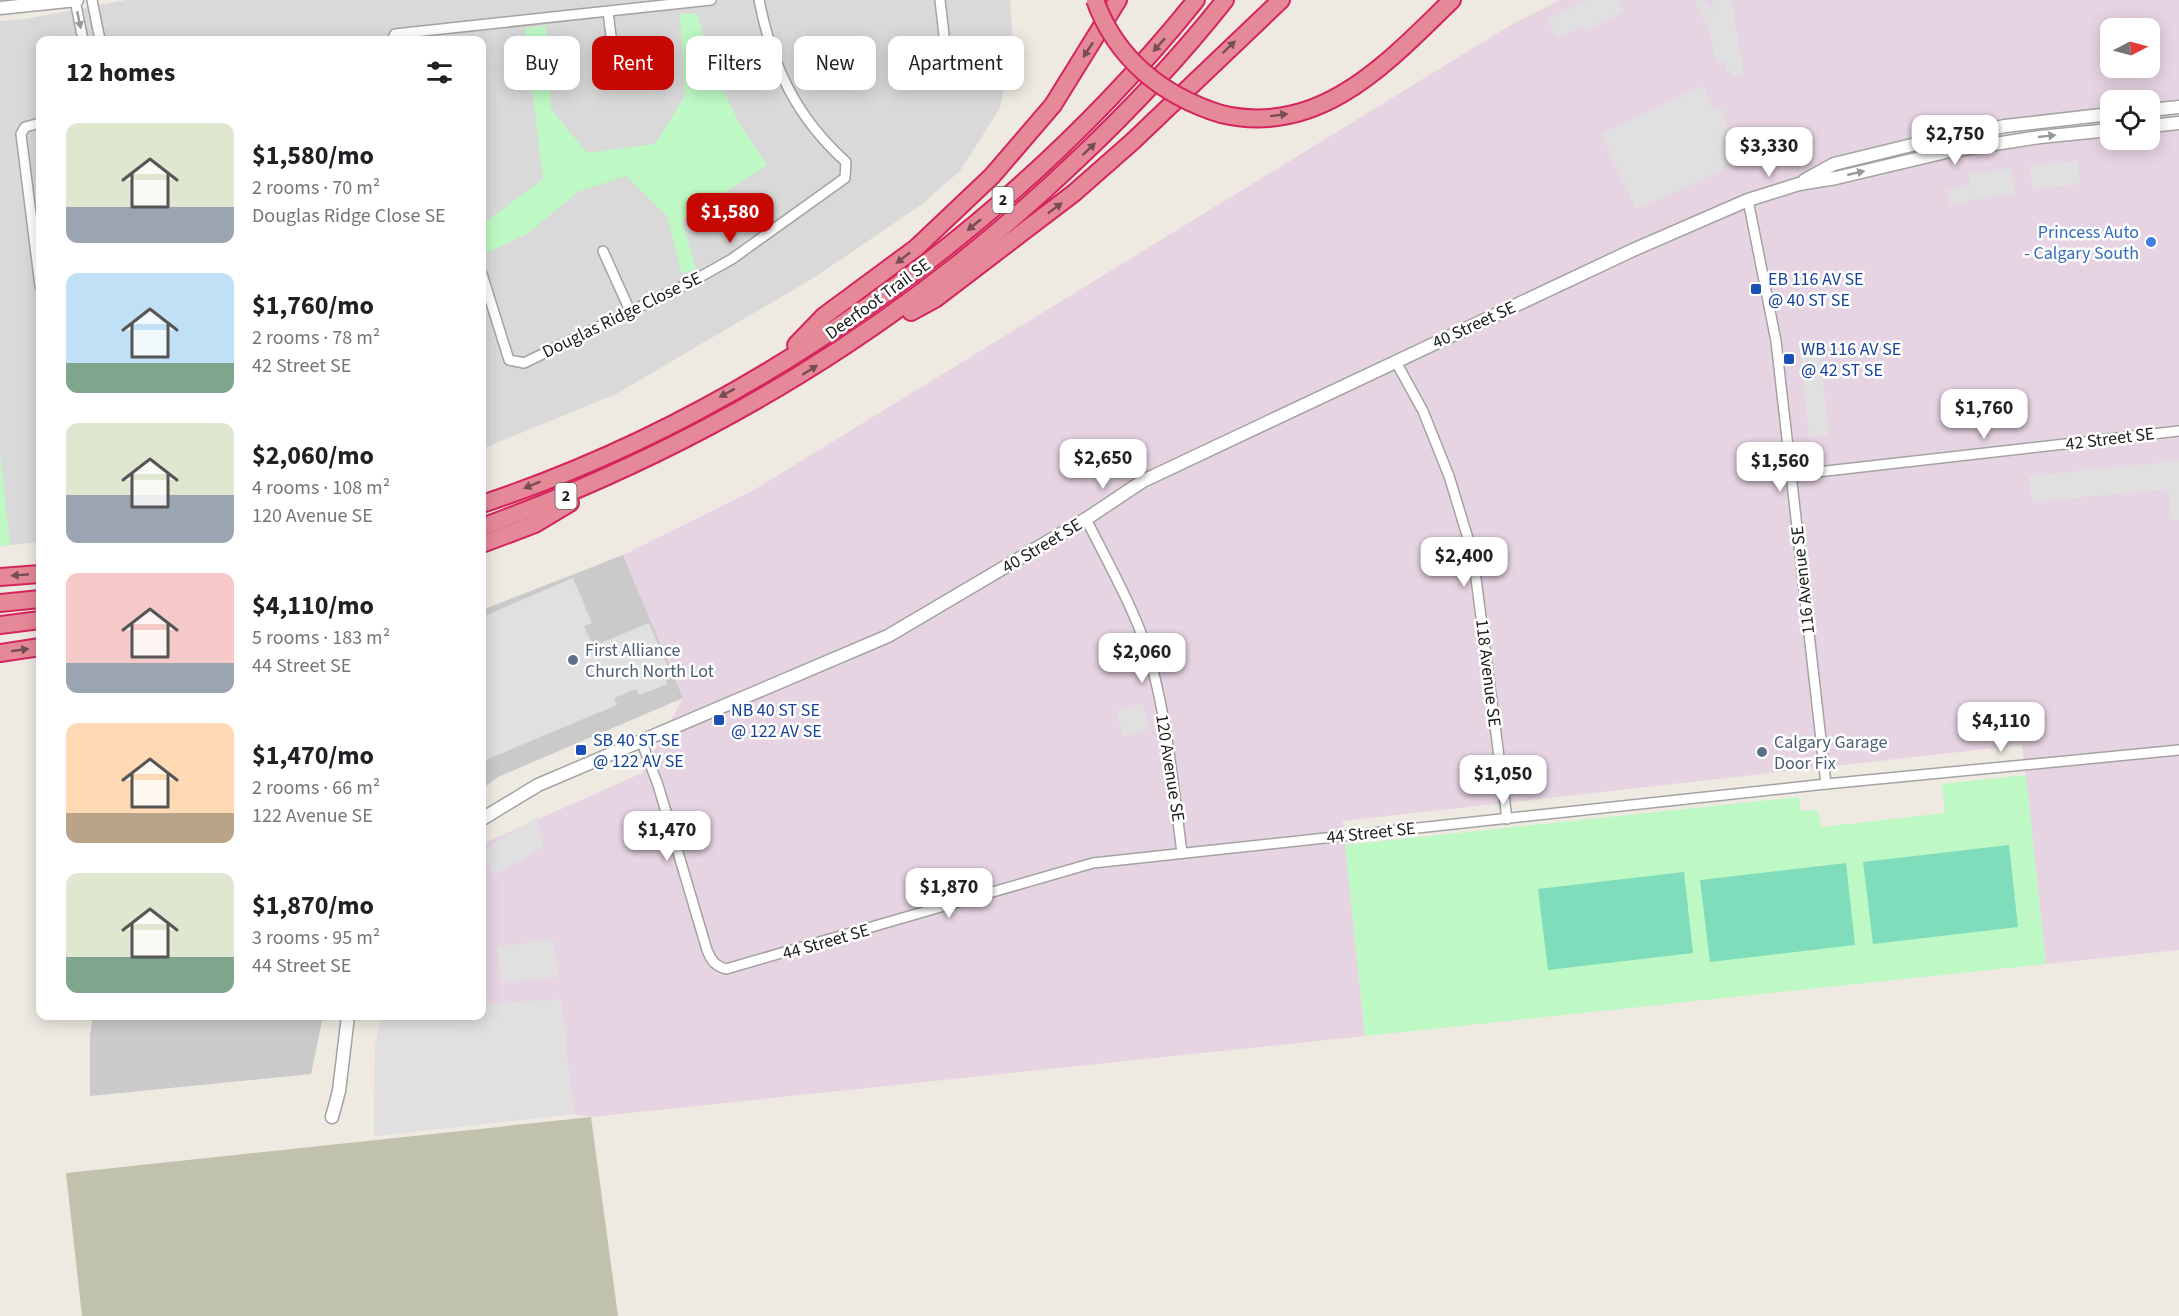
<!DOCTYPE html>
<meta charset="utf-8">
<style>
body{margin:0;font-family:"Source Sans 3",sans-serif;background:#f2f2f2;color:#202124;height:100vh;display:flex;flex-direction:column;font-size:22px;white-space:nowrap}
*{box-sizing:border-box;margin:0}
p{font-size:20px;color:#757577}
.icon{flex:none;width:33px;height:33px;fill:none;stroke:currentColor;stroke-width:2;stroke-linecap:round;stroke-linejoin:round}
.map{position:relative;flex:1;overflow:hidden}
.drawer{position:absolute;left:36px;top:36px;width:450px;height:984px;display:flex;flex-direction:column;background:#fff;border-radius:12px;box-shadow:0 3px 15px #0003}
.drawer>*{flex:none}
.banner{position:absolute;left:504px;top:36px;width:570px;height:54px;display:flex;gap:12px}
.needle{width:39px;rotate:84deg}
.fabs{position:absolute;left:2100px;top:18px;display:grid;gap:12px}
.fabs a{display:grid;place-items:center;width:60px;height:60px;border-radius:12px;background:#fff;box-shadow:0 3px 15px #0003;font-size:30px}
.price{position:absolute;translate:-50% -51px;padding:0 14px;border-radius:12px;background:#fff;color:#222;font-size:20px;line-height:39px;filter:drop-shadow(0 2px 3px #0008)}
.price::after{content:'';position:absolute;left:50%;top:36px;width:18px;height:14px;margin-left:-9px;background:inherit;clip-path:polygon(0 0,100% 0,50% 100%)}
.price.current{background:#c70702;color:#fff}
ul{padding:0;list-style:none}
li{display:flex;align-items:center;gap:18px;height:150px;padding:0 30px}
li span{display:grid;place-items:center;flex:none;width:168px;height:120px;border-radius:12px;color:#555}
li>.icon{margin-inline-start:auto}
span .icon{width:72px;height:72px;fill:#fffc;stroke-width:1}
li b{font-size:26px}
h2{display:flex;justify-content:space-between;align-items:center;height:72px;padding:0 30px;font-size:26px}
.pill{padding:0 21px;border-radius:12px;background:#fff;box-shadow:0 3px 15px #0003;font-size:21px;line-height:54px}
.pill.current{background:#c70702;color:#fff}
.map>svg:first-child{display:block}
.residential{fill:#dad9d9}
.industrial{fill:#e7d4e3;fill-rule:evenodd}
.religious{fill:#cacaca}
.construction{fill:#c1c2ae}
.park{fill:#bef8c4}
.pitch{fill:#80ddbb}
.parking{fill:#e0e0e0}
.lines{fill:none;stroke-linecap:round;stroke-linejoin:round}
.minor-casing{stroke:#a3a3a3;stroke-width:12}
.tertiary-casing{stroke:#a3a3a3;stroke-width:15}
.motorway-casing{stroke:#d5255c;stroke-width:20}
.minor{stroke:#fff;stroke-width:9}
.tertiary{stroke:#fff;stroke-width:12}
.motorway{stroke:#e58998;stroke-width:16}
.motorway-bridge-casing{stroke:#d5255c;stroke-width:20;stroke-linecap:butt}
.motorway-bridge{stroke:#e58998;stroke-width:16}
.oneway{fill:#999}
.oneway2{fill:#764d54}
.shop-dot{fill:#3f7fe0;stroke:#fff;stroke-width:2}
.transit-dot{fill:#1a4fb4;stroke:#fff;stroke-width:2}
.service-dot{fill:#5c6f8a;stroke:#fff;stroke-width:2}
.labels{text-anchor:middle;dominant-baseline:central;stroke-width:5;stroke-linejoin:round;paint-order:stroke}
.shield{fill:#fff;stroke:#606060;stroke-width:1.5}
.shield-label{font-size:16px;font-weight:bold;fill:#1c1c1c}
.shop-label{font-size:18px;fill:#366cbe;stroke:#fff;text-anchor:end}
.transit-label{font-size:18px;fill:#164399;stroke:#fff;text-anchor:start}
.street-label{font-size:18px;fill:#1c1c1c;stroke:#fff}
.service-label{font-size:18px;fill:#4e5e75;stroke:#fff;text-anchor:start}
</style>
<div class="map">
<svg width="2179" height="1316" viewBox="0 0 2179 1316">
<rect width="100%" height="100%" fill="#eeeae2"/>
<!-- residential -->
<path class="residential" d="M126,0H1010L1013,39L1000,108L960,171L921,205L815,277L616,394L482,449V40H40V542L0,546V21L25,19Z"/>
<!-- industrial -->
<path class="industrial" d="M1560,0H2179V950L2046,964L2022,745L1343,821L1365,1036L591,1117L574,1114L374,1136L375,1047L382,1016H482V844L642,773L683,698L623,555L754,490L1509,26ZM2110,28H2150V68H2110ZM2110,100H2150V140H2110Z"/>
<!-- religious -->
<g class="religious">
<path d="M623,555L683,698L498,777L482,789V610Z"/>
<path d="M93,1016H323L311,1074L90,1096V1035Z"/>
</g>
<!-- construction -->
<path class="construction" d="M591,1117L618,1316H82L66,1173Z"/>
<!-- park -->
<g class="park">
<path d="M697,13L714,71L739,123L767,165L682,220L696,269L682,274L667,216L626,176L578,192L527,234L482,255V225L543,179L525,28L546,26L551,109L587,153L655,144L685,96L680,14Z"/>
<path d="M0,452L10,545L0,546Z"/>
<path d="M2026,775L2046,964L1365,1036L1345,845L1799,797L1801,811L1817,810L1822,827L1945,813L1942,784Z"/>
</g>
<!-- pitch -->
<g class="pitch">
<path d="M2009,845L2018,927L1873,944L1863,862Z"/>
<path d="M1846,863L1855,945L1710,962L1700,880Z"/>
<path d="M1684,872L1693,953L1548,970L1538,889Z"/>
</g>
<!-- parking -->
<g class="parking">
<path d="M1587,0H1618L1624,11L1586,30L1583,26L1557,39L1547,20Z"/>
<path d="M1697,0H1703L1714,12L1712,0H1731L1744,74L1733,76L1732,70L1726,71L1725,62L1716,63L1709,29L1695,3Z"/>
<path d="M1703,86L1713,110L1723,109L1732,165L1723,166V170L1636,209L1601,134Z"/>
<path d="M2077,161L2080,184L2032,189L2030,166Z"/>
<path d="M2012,168L2014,193L1950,204L1948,190L1970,184L1968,175Z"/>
<path d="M1820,351L1829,435L1809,437L1800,353Z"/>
<path d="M2179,461V520L2172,521L2168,489L2032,502L2029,476Z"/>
<path d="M573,578L592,623L584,626L593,646L649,623L671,674L664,677L667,684L640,695L636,689L614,698L617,705L483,761L482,617Z"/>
<path d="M1142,704L1149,729L1123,736L1116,711Z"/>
<path d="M537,817L543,847L495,875L482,851Z"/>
<path d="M554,940L558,977L501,982L497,946Z"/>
<path d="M482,945L488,1004L561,999L574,1114L374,1136L375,1047L382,1016H482Z"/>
</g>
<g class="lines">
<!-- minor casing -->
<g class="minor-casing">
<g id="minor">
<path d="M75,0L83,40"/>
<path d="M92,0L100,40"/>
<path d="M608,12L617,84"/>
<path d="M392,40L395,34L711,0"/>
<path d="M938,60L944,35L940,0"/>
<path d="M40,123L25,127L21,134L40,286"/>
<path d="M1748,200L1776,341L1826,784"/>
<path d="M603,251L631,313"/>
<path d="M482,274L509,360L524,363L691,282L732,259L845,178L846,162C796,117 772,66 759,0"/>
<path d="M1396,362L1423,411L1449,476L1473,555L1507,819"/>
<path d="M1791,475L2179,431"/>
<path d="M1086,519C1108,563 1140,619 1152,666C1168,727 1174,791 1182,853"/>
<path d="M641,740L658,785L707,950C711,960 715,966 726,969L1093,863L1826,784L2179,750"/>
</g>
</g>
<!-- tertiary casing -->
<g class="tertiary-casing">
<g id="tertiary">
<path d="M0,8L77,0"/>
<path d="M2150,110L2179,107"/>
<path d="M2150,126L2179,123"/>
<path d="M1805,180L1834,164L1920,143L2005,126L2110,114"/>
<path d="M482,819L538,785L888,636L1086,519L1143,481L1633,250L1748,200L1799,184L1836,178L1950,151L2040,137L2110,130"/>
<path d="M332,1117L339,1091L348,1016"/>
</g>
</g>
<!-- motorway casing -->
<g class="motorway-casing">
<g id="motorway">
<path d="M1221,114C1320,138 1388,62 1452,0"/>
<path d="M911,312L935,299L1074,193L1132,142L1281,0"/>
<path d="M796,345L824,316L916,248L992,176L1053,105L1118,0"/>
<path d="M482,504C754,414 1017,223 1196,0"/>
<path d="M482,527C707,445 904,326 1077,160C1130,110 1180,57 1225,0"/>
<path d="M482,544L535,524L570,503"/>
<path d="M0,577L40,574"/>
<path d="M0,603L40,599"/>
<path d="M0,625L40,620"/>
<path d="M0,653L40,647"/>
</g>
</g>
<!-- minor -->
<use href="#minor" class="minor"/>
<!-- tertiary -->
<use href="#tertiary" class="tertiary"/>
<!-- motorway -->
<use href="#motorway" class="motorway"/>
<!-- motorway-bridge casing -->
<g class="motorway-bridge-casing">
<path id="motorway-bridge" d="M1095,0C1116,59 1163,96 1221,114"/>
</g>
<!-- motorway-bridge -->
<use href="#motorway-bridge" class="motorway-bridge"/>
</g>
<!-- one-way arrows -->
<defs><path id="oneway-solid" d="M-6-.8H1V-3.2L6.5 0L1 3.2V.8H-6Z" transform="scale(1.5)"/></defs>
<g class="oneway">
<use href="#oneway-solid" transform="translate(79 20) rotate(78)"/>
<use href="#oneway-solid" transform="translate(2047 136) rotate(-6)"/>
<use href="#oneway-solid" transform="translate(1856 173) rotate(-13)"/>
</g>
<g class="oneway2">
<use href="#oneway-solid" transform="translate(1159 45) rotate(131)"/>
<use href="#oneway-solid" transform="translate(1229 47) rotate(-44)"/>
<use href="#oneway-solid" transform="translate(1088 50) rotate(123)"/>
<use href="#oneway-solid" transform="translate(1279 115) rotate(-7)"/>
<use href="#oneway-solid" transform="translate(1089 149) rotate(-44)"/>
<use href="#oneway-solid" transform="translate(1055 208) rotate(-37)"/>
<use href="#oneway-solid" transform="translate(974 225) rotate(140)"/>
<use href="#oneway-solid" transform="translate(903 258) rotate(142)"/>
<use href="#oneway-solid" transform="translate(810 370) rotate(-32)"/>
<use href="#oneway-solid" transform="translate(727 393) rotate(151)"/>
<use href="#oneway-solid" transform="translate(532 485) rotate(158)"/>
<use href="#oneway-solid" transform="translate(20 575) rotate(176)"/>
<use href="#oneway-solid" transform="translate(20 650) rotate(-8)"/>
</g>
<!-- markers -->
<circle class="shop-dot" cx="2151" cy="242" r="6"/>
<g class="transit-dot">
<rect x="1750" y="283" width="12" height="12" rx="3"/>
<rect x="1783" y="353" width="12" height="12" rx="3"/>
<rect x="713" y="714" width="12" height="12" rx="3"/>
<rect x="575" y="744" width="12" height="12" rx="3"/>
</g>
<g class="service-dot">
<circle cx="573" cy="660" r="6"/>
<circle cx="1762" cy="752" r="6"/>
</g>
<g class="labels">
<!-- shield labels -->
<g class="shield">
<rect x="992.5" y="187" width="21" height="26" rx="4.5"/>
<rect x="555.5" y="483" width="21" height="26" rx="4.5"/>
</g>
<g class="shield-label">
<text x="1003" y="200">2</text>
<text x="566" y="496">2</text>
</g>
<!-- shop labels -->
<g class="shop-label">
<text x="2139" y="232">Princess Auto<tspan x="2139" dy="21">- Calgary South</tspan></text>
</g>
<!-- transit labels -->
<g class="transit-label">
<text x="1768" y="279">EB 116 AV SE<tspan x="1768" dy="21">@ 40 ST SE</tspan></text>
<text x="1801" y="349">WB 116 AV SE<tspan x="1801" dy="21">@ 42 ST SE</tspan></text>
<text x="731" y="710">NB 40 ST SE<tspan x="731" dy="21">@ 122 AV SE</tspan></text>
<text x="593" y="740">SB 40 ST SE<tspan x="593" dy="21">@ 122 AV SE</tspan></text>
</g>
<!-- street labels -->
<g class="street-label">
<text transform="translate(878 299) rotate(-36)">Deerfoot Trail SE</text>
<text transform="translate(622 315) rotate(-26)">Douglas Ridge Close SE</text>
<text transform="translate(1474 325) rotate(-25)">40 Street SE</text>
<text transform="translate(2110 439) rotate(-7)">42 Street SE</text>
<text transform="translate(1042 546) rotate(-31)">40 Street SE</text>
<text transform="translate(1803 580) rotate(-96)">116 Avenue SE</text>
<text transform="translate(1488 673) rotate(83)">118 Avenue SE</text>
<text transform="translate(1170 768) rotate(81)">120 Avenue SE</text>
<text transform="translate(1371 833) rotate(-6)">44 Street SE</text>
<text transform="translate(826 942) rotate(-16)">44 Street SE</text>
</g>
<!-- service labels -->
<g class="service-label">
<text x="585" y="650">First Alliance<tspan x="585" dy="21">Church North Lot</tspan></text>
<text x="1774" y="742">Calgary Garage<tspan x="1774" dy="21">Door Fix</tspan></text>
</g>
</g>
</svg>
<div class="fabs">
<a><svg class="needle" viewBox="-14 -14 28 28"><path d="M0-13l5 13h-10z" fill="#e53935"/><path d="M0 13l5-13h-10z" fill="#757577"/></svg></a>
<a><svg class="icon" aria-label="locate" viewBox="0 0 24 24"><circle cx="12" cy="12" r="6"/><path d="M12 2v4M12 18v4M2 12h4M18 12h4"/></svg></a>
</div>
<b class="price" style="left:1955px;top:166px">$2,750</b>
<b class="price" style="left:1769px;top:178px">$3,330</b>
<b class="price current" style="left:730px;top:244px">$1,580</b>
<b class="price" style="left:1984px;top:440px">$1,760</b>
<b class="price" style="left:1103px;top:490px">$2,650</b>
<b class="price" style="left:1780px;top:493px">$1,560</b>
<b class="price" style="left:1464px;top:588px">$2,400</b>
<b class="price" style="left:1142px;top:684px">$2,060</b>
<b class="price" style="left:2001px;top:753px">$4,110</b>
<b class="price" style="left:1503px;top:806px">$1,050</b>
<b class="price" style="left:667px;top:862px">$1,470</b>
<b class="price" style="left:949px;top:919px">$1,870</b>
<div class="banner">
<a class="pill">Buy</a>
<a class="pill current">Rent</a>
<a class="pill">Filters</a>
<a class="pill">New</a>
<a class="pill">Apartment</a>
</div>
<section class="drawer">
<h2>12 homes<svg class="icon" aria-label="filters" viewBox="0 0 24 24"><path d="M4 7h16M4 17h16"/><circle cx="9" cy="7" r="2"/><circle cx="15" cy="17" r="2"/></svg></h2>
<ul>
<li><span style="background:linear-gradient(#dfe7d0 70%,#9aa5b1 0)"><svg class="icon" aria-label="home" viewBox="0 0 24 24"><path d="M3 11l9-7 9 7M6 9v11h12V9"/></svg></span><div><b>$1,580/mo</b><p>2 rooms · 70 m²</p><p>Douglas Ridge Close SE</p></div></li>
<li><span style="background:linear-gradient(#bfe0f5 75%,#7fa58c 0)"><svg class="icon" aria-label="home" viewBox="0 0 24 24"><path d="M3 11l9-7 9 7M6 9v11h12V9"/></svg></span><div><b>$1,760/mo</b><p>2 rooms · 78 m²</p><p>42 Street SE</p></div></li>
<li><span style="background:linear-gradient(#dfe7d0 60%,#9aa5b1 0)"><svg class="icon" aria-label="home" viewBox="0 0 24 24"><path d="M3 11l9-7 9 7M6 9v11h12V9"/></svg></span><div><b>$2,060/mo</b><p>4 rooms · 108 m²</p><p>120 Avenue SE</p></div></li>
<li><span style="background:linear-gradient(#f6c9c9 75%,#9aa5b1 0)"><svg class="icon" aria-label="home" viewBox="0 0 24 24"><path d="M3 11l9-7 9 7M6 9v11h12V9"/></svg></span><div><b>$4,110/mo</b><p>5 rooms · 183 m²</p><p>44 Street SE</p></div></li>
<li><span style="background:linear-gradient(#ffd9b3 75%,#b9a48a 0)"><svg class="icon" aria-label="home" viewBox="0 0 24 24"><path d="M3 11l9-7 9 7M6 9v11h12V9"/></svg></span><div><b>$1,470/mo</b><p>2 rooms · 66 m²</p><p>122 Avenue SE</p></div></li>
<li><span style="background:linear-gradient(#dfe7d0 70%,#7fa58c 0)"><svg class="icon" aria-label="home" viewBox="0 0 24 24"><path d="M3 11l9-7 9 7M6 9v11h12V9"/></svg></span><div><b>$1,870/mo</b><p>3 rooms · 95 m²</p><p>44 Street SE</p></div></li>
</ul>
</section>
</div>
